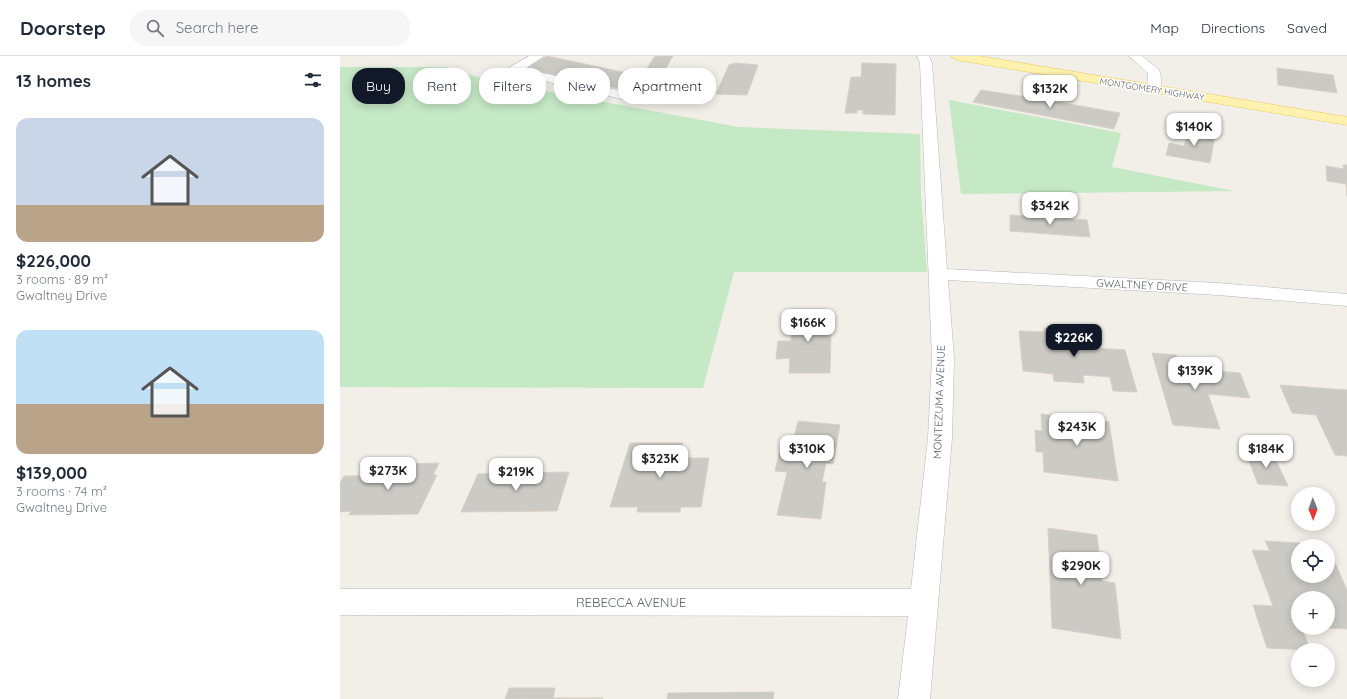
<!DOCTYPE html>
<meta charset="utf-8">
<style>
body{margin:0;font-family:Quicksand,sans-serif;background:#f6f6f7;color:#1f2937;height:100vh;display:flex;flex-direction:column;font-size:15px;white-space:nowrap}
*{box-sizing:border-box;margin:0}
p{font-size:13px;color:#747a83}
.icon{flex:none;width:22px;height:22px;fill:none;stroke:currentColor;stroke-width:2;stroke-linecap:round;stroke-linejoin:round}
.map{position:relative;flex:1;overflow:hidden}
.sheet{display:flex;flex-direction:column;background:#fff;width:340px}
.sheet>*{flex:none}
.hud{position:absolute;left:12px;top:12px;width:380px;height:36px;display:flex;gap:8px}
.needle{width:26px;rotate:179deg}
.controls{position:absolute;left:951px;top:431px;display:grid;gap:8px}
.controls a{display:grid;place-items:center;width:44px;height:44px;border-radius:50%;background:#fff;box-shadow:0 2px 10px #0003;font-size:20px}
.price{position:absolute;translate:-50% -34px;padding:0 9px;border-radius:8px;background:#fff;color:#222;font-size:13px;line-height:26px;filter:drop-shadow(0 1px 2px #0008)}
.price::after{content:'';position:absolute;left:50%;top:24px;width:12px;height:9px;margin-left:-6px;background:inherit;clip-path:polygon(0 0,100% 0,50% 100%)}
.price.current{background:#111827;color:#fff}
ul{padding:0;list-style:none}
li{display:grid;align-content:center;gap:8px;height:212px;padding:0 16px}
li span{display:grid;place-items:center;height:124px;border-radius:12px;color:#555}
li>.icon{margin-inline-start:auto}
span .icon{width:72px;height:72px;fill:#fffc;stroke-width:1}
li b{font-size:17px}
h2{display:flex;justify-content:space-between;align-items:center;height:48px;padding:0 16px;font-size:17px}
.pill{padding:0 14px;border-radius:16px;background:#fff;box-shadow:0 2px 10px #0003;font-size:14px;line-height:36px}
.pill.current{background:#111827;color:#fff}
header{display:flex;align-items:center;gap:24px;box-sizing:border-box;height:56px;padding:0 20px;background:#fff;border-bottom:1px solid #e0e1e3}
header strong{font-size:19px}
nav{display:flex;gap:22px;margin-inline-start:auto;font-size:14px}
.search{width:280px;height:36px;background:#f6f6f7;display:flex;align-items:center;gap:10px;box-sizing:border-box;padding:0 14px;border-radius:16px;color:#747a83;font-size:15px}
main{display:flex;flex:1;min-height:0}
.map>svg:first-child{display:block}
.green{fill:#c5e8c5}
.building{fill:#cccac5;stroke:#d6d1c6}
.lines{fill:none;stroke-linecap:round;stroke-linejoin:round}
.minor-casing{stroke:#b5b8bc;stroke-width:1}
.major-casing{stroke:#f2c960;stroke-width:1}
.minor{fill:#fff;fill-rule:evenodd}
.major{fill:#fff2af;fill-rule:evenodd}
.labels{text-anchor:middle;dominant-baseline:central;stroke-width:3;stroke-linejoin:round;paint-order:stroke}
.far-street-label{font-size:9px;fill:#5f6368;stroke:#fff}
.street-label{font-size:11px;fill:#5f6368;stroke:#fff}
.near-street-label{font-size:13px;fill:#5f6368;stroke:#fff}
</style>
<header>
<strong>Doorstep</strong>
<div class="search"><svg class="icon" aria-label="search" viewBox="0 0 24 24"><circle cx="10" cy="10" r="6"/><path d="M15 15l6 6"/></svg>Search here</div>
<nav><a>Map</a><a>Directions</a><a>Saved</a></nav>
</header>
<main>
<section class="sheet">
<h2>13 homes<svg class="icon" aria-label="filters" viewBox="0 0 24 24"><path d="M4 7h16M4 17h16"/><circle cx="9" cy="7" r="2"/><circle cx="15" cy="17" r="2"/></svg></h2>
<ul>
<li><span style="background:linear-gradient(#c9d6e8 70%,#b9a48a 0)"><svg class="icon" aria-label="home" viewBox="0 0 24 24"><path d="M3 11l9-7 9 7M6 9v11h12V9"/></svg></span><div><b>$226,000</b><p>3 rooms · 89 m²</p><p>Gwaltney Drive</p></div></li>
<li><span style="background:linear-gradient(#bfe0f5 60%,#b9a48a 0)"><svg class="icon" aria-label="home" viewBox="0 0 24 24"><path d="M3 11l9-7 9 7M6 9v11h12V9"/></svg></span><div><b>$139,000</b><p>3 rooms · 74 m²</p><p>Gwaltney Drive</p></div></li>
</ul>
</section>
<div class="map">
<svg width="1007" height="643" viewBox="0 0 1007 643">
<rect width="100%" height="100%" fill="#f1efe8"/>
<!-- green -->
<g class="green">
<path d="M0,11H105L147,24L399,71L580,78L581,138L587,216H394L363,332L0,331Z"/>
<path d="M609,44L781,77L772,111L894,135L621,138Z"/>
</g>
<!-- building -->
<g class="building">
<path d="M207,0L320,24L313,30H316L305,38L184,12Z"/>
<path d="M315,0H333L321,20H302Z"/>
<path d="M396,7L418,9L407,39L376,38L389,9Z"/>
<path d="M522,7L556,8L555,59L523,58V54H517V57H505L511,21H521Z"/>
<path d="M937,12L993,19L997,37L938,29Z"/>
<path d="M641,34L706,44L780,57L774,73L633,46Z"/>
<path d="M849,74L875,79L870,107L826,99L829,87L844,90Z"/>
<path d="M1003,109H1007V140L1006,128L987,125L986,110L1004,113Z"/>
<path d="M670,159L747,164L750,181L670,175Z"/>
<path d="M454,253H485L484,276H491L490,317H449L450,302L436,303L438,285H451Z"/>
<path d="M704,272L730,273L731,278L750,279L752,292L785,294L797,336L773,335L770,321L743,319L744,327L714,325L713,318L683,315L679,275L704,276Z"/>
<path d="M812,297L836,299L840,312L900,317L910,342L868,338L880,373L833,369Z"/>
<path d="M940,329L1007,334V400L995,399L976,359L952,357Z"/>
<path d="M701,358L769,366L778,425L704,416L703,396H696L695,374L702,375Z"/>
<path d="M458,365L500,369L493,408L486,407L482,426H486L481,463L437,459L447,416L435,415L440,394L451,395Z"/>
<path d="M290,387H343L337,416L341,417L344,402H369L361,451H341L340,456H297L298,451H270Z"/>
<path d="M906,397L933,398L948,430L918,428Z"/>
<path d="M99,407L93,419H97L78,458L9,459L11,455L0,456V427L4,420H51L57,408Z"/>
<path d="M229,416L217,455L121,456L138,418Z"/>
<path d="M708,472L757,479L762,525L775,527L781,583L712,572Z"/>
<path d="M925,485L960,487L961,490H958V520H988V500H992L1007,534V573L988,572V542H958V572H962L970,594L927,592L913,549L933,550L912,494L930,495Z"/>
<path d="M169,632H215L213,642H263L165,643Z"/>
<path d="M434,636L433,643H327L328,637Z"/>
</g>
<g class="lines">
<!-- minor casing -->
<g class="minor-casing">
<g id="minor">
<path d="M189,0H204L185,13L291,37L293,40L291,43L286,44L170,17L168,14L170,11Z"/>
<path d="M577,0H589L592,7L607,213L878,227L1007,238V250L878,239L608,224L614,302L612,382L590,643H558L568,560L0,559V533H571L588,382L592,302L580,7Z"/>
<path d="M789,0H802L818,13C822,18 822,31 819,36H809L807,33L808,17Z"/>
</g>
</g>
<!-- major casing -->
<g class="major-casing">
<path id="major" d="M611,0H639L1007,61V69L617,4Z"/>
</g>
<!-- minor -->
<use href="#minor" class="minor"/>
<!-- major -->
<use href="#major" class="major"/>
</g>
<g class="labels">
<!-- far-street labels -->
<g class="far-street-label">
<text transform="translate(812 33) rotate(9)">MONTGOMERY HIGHWAY</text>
</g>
<!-- street labels -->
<g class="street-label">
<text transform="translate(802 229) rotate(3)">GWALTNEY DRIVE</text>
<text transform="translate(599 346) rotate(-88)">MONTEZUMA AVENUE</text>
</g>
<!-- near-street labels -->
<g class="near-street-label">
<text x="291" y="546">REBECCA AVENUE</text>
</g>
</g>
</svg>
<div class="controls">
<a><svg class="needle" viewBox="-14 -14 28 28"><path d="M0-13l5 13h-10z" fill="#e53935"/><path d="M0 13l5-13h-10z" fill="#747a83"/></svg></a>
<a><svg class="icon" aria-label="locate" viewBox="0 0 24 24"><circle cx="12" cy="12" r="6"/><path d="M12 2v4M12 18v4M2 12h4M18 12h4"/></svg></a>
<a>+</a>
<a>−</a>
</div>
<b class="price" style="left:710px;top:53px">$132K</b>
<b class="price" style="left:854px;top:91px">$140K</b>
<b class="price" style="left:710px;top:170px">$342K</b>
<b class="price" style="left:468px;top:287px">$166K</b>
<b class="price current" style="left:734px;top:302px">$226K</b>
<b class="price" style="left:855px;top:335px">$139K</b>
<b class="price" style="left:737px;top:391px">$243K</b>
<b class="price" style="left:467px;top:413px">$310K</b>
<b class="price" style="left:926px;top:413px">$184K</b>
<b class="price" style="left:320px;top:423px">$323K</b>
<b class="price" style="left:48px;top:435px">$273K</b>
<b class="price" style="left:176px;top:436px">$219K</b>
<b class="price" style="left:741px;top:530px">$290K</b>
<div class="hud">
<a class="pill current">Buy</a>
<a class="pill">Rent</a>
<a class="pill">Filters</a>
<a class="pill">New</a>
<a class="pill">Apartment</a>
</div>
</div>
</main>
